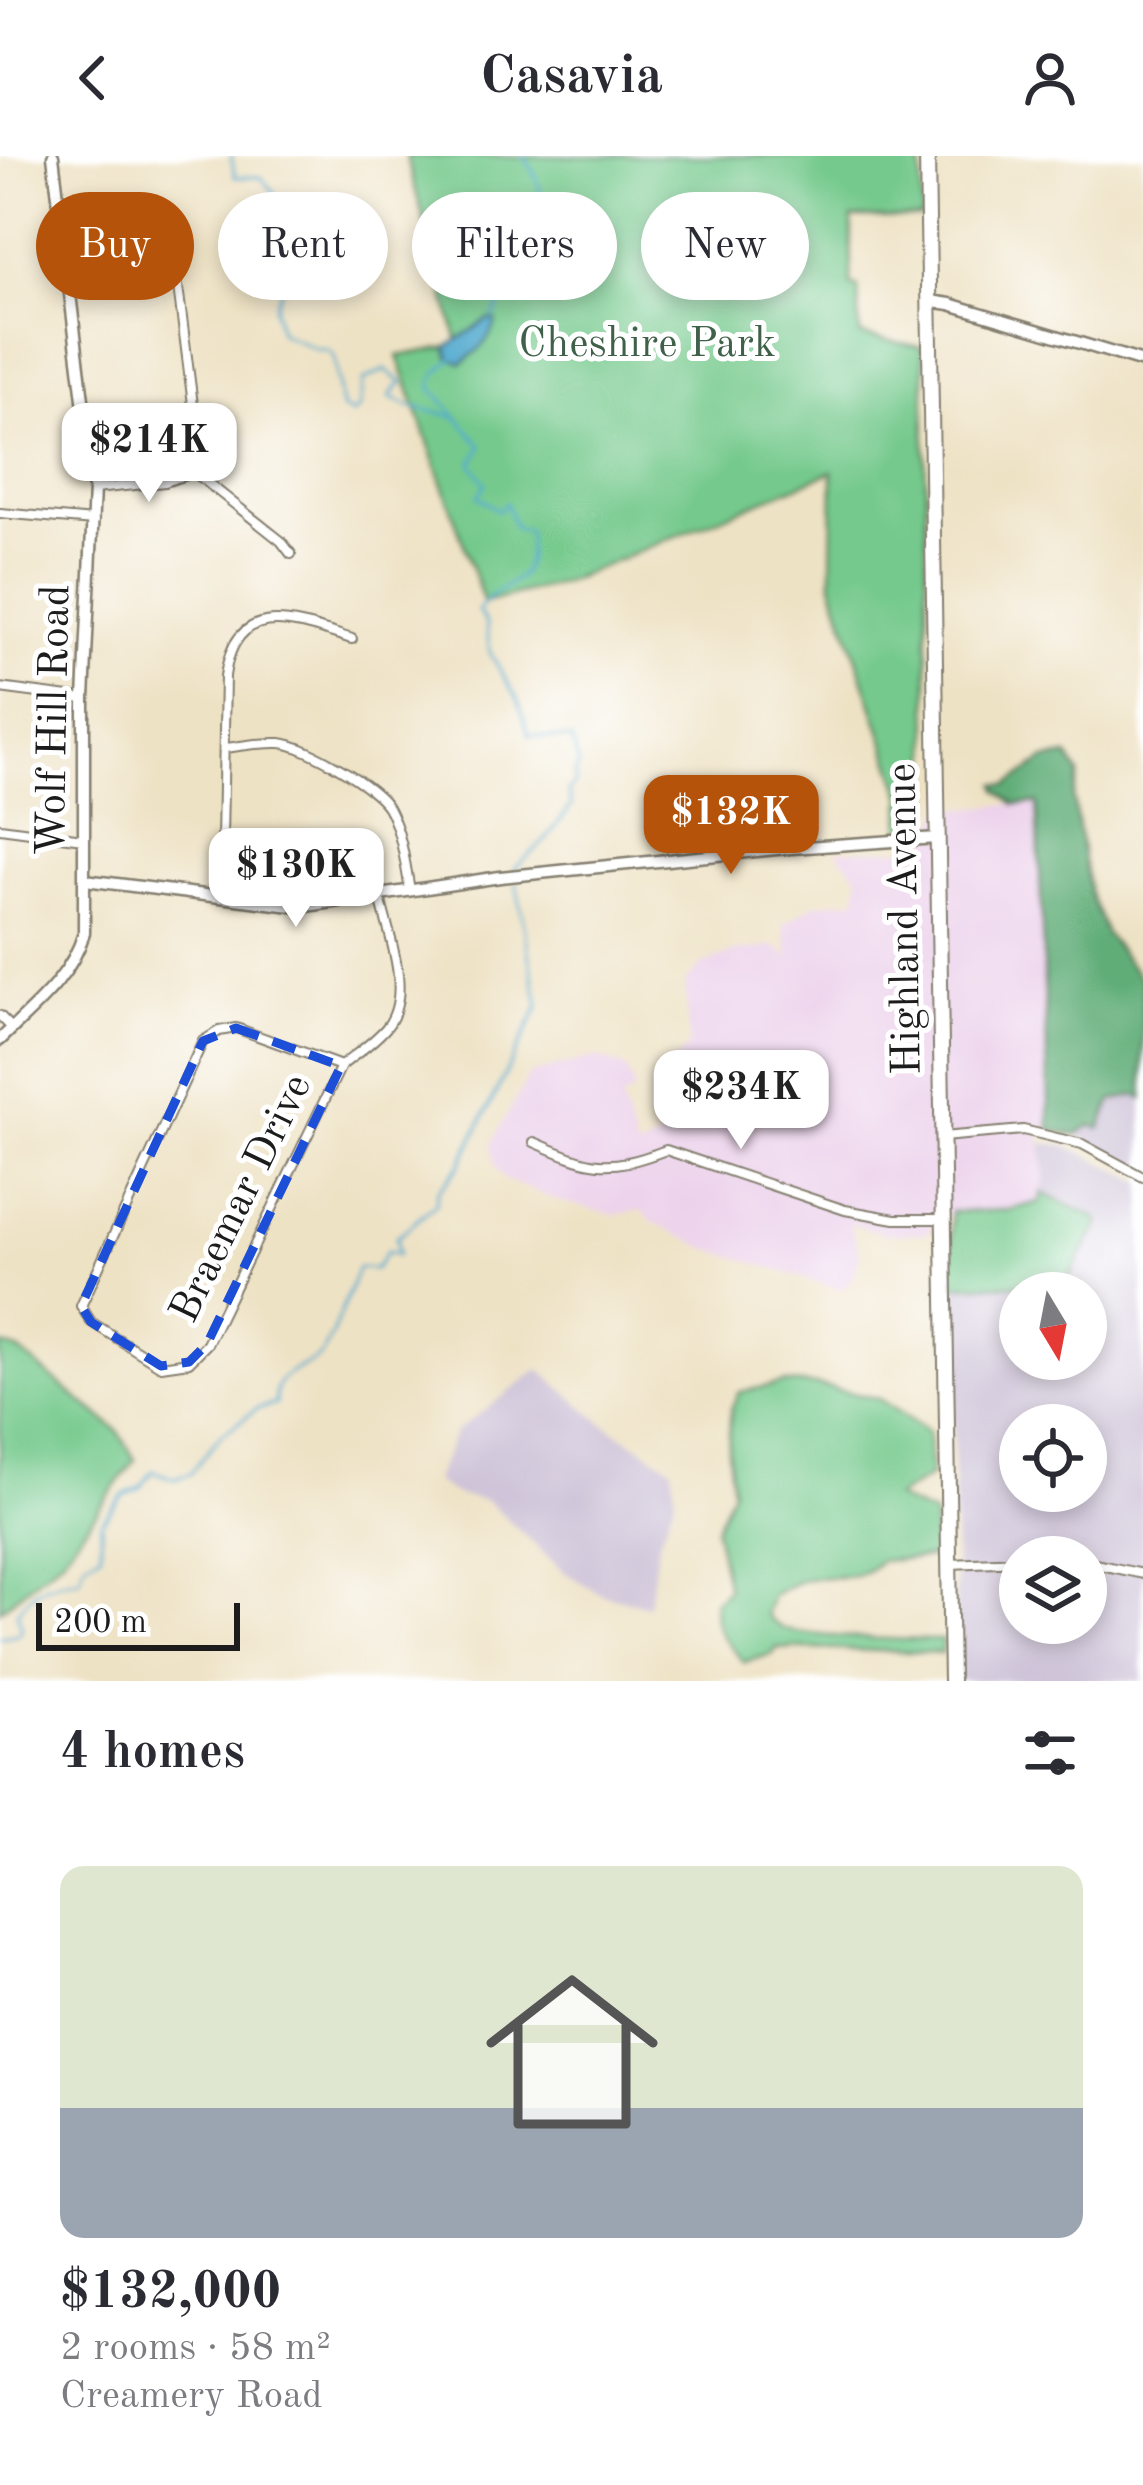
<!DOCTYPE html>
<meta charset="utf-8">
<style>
body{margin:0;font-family:"Old Standard TT",serif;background:#f2f2f3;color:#2b2b33;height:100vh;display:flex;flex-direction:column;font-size:45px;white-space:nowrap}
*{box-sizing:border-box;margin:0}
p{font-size:39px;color:#7c7c81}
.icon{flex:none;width:66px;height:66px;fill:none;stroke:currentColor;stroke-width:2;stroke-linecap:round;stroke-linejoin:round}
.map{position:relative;height:1525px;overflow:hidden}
.panel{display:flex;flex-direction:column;background:#fff;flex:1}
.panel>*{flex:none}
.banner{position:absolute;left:36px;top:36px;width:1071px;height:108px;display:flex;gap:24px}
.needle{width:78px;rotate:170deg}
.tools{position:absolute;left:999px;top:1116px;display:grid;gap:24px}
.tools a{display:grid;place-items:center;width:108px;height:108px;border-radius:50%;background:#fff;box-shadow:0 6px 18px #0003;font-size:60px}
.scale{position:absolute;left:36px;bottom:30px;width:204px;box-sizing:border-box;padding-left:12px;border:6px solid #1c1c1c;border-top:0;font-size:33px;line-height:42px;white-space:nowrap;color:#1c1c1c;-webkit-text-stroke:9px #fff;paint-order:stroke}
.price{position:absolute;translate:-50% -102px;padding:0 27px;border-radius:24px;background:#fff;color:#222;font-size:39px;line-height:78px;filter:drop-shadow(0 3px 6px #0008)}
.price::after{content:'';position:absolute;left:50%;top:72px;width:36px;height:27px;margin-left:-18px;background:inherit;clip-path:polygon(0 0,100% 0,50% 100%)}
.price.on{background:#b45309;color:#fff}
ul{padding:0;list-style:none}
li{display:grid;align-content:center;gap:24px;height:636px;padding:0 60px}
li+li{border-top:3px solid #e1e1e2}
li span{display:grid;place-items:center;height:372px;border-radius:24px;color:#555}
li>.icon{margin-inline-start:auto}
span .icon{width:216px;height:216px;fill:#fffc;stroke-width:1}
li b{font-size:51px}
h2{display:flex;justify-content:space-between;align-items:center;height:144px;padding:0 60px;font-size:51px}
.pill{padding:0 42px;border-radius:54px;background:#fff;box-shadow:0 6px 18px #0003;font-size:42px;line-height:108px}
.pill.on{background:#b45309;color:#fff}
header{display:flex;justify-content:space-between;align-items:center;height:156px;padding:0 60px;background:#fff;font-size:54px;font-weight:700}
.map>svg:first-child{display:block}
.built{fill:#ecd1eb}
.industrial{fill:#cbbfd5;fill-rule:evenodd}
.green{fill:#75c98c;stroke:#487254;stroke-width:3}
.forest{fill:#60ad78;stroke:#3e644a;stroke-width:3}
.water{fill:#52aacf;stroke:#376376;stroke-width:3}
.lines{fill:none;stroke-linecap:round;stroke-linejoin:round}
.stream{stroke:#52aacf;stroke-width:3}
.minor-casing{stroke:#857f70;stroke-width:12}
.tertiary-casing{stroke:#857f70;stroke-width:15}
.trunk-casing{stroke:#857f70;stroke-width:18}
.minor{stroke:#fff;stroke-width:8}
.tertiary{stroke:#fff;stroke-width:10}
.trunk{stroke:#fff;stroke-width:14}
.marked{fill:none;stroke:#1d4ed8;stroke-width:9;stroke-dasharray:24 15;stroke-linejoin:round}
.labels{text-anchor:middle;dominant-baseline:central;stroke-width:10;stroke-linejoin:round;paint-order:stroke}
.park-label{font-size:42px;fill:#406149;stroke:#fff}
.street-label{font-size:42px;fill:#1c1c1c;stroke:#fff}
</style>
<header><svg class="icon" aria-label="back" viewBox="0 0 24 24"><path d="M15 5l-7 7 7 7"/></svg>Casavia<svg class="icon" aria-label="person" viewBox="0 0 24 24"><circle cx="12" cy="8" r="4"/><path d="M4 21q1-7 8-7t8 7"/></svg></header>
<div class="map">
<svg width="1143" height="1525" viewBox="0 0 1143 1525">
<rect width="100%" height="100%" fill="#fff"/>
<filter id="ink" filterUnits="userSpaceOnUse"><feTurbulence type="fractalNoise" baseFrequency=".00833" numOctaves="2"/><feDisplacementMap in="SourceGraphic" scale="24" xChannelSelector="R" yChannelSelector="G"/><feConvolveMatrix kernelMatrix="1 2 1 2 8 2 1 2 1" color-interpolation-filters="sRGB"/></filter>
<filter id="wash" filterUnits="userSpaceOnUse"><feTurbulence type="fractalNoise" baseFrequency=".004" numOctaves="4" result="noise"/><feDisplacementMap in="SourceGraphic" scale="48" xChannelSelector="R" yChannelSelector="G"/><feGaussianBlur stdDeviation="2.7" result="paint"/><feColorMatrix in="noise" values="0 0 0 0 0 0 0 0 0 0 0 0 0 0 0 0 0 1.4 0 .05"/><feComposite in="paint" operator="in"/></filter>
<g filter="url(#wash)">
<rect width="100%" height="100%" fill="#eee2c4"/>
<!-- built -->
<path class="built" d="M1037,646L1050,974L1039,971L1045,1021L1041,1046L1008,1054L951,1056L926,1077L884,1078L850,1067L860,1098L854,1120L842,1134L706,1092L653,1066L642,1054L615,1059L556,1044L504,1023L495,1010L491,988L530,918L597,901L625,912L635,934L621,944L637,994L669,977L671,910L689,889L685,827L701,809L734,796L775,790L789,803L784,768L816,748L857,743L859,721L836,694L925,693L942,654Z"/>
<!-- industrial -->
<g class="industrial">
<path d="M1135,939L1143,943V1014L1076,979L1112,945Z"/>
<path d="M1041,987L1065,989L1143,1026V1525H956L951,1056L1008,1054L1040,1046L1045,1021ZM1020,1137H1086V1203H1020ZM1020,1269H1086V1335H1020ZM1020,1401H1086V1467H1020Z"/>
<path d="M539,1213L603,1267L673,1312L675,1342L658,1388L648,1450L601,1438L564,1416L487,1345L456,1339L434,1326L455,1276Z"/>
</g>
<!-- green -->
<g class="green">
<path d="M406,0H921L922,62H852L851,130L858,131L860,179L922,191L924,203L930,663L926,672L900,678L903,641L832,428L833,315L565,426L484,447L398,200L459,189Z"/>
<path d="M1042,1037L1098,1063L1099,1069L1065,1128L953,1129L951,1056L1008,1054L1040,1046Z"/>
<path d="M0,1189L18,1194L119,1276L135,1304L62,1402L0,1454Z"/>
<path d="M784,1227L816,1229L879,1243L928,1276L931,1320L895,1342L934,1360V1401L879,1405C858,1430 824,1416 800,1425C791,1428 781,1435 772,1439L766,1458C770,1462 774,1467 780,1471C800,1482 914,1484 942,1484V1497L776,1492L773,1498L744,1506C726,1486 712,1473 714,1445L727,1433L715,1373L732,1334L728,1293L731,1253L739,1236Z"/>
</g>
<!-- forest -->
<path class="forest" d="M1068,600L1079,618L1073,642L1090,739L1106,778L1143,825V943L1135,939L1112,945L1100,973L1091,969L1076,979L1050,974L1037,647L1015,648L998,634L997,628L1008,629L1044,604Z"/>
<!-- water -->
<path class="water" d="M489,163L496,164C493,181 476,197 462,207L449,201L447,191Z"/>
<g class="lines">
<!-- stream -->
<g class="stream">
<path d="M231,0L235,21H261C283,44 283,52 280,82C279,95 286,109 284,122C280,152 268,138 280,177L316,193L328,194L334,201L341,252L352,258L359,252L363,225L385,214L402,226L390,240L409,250L457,261L482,290L472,308L486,328L478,340L499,355L506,347L515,372L528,375C533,437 505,418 478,455L486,467L490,497L518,544L529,579L572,584L579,609L574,619L576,625L568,635L572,649L545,685L515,712V717"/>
<path d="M513,135L520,137L527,132C526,117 523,101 528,85C530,79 536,75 538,68C546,43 538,17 523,0"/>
<path d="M493,161L506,137"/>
<path d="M453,202L435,219L431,231L455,259"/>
<path d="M0,1481L18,1478L22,1473L17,1456C37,1428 49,1427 80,1422L84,1407L101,1397V1366L123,1339L140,1332L153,1315L175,1323L190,1318L220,1280L258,1252L276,1248C271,1214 301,1217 321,1199C329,1192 352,1126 358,1112L375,1113L387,1095L398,1099L396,1082L436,1048L437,1036L460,1009L539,850L516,726"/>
</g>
</g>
</g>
<g filter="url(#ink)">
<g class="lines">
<!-- minor casing -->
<g class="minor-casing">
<g id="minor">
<path d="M61,70C96,66 143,50 171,75L198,288L194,316"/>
<path d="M194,316L281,385L291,398"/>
<path d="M94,333L165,326L194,316"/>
<path d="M0,357L94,365"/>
<path d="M0,532L84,543"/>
<path d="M224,592C242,590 262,586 280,587C304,588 379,632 389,653C402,678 405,707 410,734"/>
<path d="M0,672L83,683"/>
<path d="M221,740L225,520C236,440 297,466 352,483"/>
<path d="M0,860L12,872"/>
<path d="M236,872L341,910L207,1188L189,1206L161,1210L91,1166L81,1150L203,885L219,875Z"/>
<path d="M341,910C356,898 374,886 386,872C414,839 388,778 380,741"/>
<path d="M942,981L1023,974L1082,988L1143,1021"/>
<path d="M534,986C591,1011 606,1017 666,994L845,1054L895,1063H943"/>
<path d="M1086,1406L1143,1418"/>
<path d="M950,1408L1020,1405"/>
</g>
</g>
<!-- tertiary casing -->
<g class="tertiary-casing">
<g id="tertiary">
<path d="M930,145L950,148L1143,206"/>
<path d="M85,724L300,751L500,721L777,693L937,682"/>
<path d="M0,884C33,851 70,824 84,777V543L94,333L53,0"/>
</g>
</g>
<!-- trunk casing -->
<g class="trunk-casing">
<path id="trunk" d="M927,0L951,1525"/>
</g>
<!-- minor -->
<use href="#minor" class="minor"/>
<!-- tertiary -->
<use href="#tertiary" class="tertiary"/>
<!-- trunk -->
<use href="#trunk" class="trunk"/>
</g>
</g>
<!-- marked area -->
<path class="marked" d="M236,872L341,910L207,1188L189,1206L161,1210L91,1166L81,1150L203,885Z"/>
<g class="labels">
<!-- park labels -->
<g class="park-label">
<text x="647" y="189">Cheshire Park</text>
</g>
<!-- street labels -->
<g class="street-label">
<text transform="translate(55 564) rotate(-89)">Wolf Hill Road</text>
<text transform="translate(906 763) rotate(-91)">Highland Avenue</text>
<text transform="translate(242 1043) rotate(-64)">Braemar Drive</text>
</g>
</g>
</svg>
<div class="tools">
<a><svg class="needle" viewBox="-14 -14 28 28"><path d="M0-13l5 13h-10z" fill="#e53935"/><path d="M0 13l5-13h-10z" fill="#7c7c81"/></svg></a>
<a><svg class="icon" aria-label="locate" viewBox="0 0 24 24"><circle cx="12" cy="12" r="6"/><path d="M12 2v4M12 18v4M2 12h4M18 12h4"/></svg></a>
<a><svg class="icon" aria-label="layers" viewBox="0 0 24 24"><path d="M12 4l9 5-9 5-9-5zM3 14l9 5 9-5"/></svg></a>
</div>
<div class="scale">200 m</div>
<b class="price" style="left:149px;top:349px">$214K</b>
<b class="price on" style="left:731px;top:721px">$132K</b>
<b class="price" style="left:296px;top:774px">$130K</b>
<b class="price" style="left:741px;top:996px">$234K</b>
<div class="banner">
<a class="pill on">Buy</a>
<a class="pill">Rent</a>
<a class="pill">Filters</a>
<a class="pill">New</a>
</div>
</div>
<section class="panel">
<h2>4 homes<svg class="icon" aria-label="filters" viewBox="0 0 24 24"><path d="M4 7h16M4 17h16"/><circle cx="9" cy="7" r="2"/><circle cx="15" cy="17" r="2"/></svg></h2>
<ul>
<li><span style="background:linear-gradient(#dfe7d0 65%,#9aa5b1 0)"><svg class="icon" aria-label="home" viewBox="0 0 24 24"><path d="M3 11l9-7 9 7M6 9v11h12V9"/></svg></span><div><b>$132,000</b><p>2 rooms · 58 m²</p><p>Creamery Road</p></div></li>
</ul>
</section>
